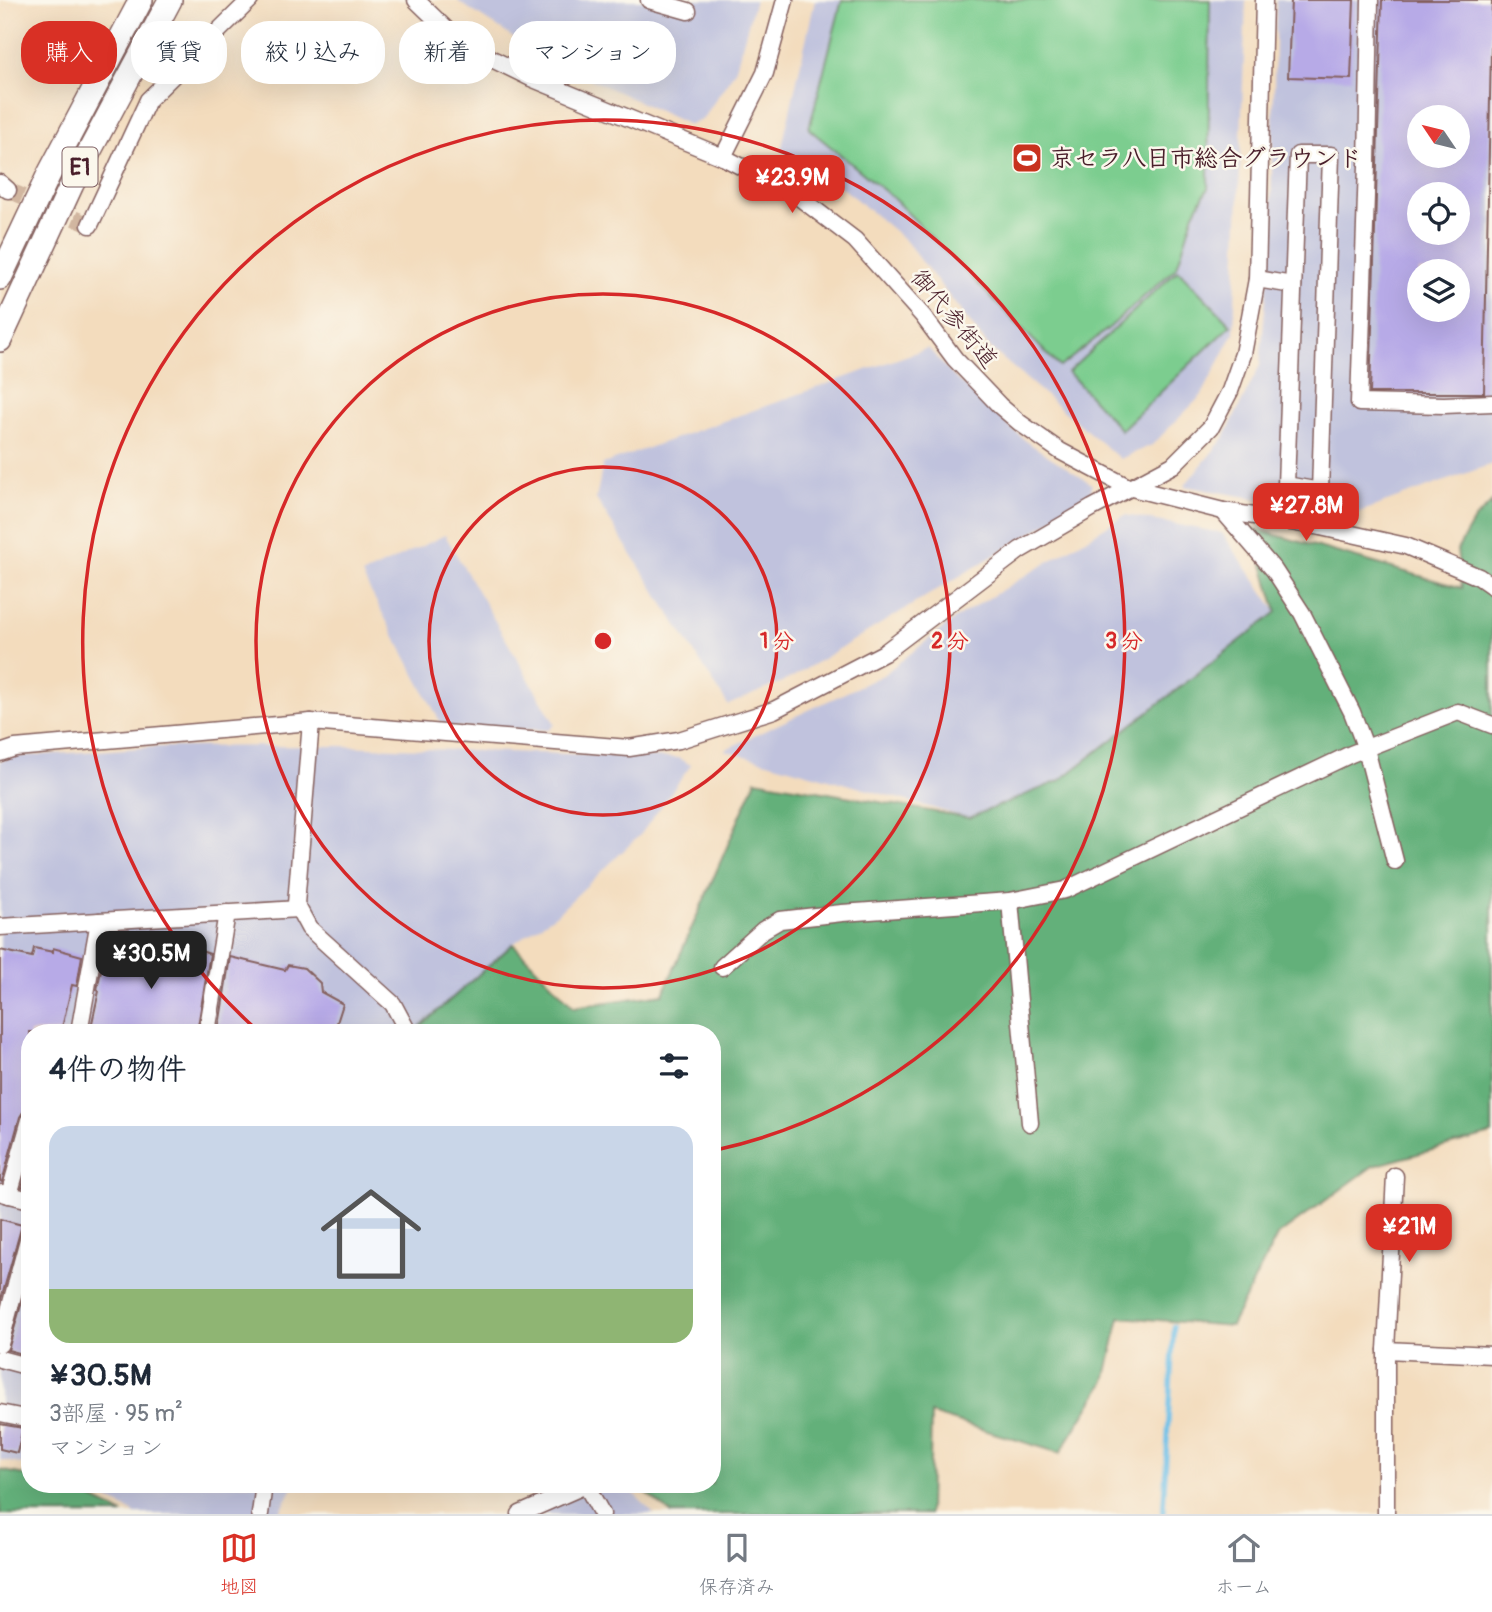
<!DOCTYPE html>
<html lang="ja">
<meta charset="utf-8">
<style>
body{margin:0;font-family:Pangolin,"Klee One",sans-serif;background:#f6f6f7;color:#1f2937;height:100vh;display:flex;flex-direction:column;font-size:26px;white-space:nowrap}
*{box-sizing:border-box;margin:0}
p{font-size:23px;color:#747a83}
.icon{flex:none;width:38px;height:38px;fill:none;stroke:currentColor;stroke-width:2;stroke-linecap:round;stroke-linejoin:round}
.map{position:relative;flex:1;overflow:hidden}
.panel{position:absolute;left:21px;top:1024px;width:700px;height:469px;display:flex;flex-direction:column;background:#fff;border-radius:28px;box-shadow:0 7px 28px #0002}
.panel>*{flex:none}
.guide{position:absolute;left:21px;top:21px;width:700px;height:63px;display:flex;gap:14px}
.needle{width:46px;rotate:305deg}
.tools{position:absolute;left:1407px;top:105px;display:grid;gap:14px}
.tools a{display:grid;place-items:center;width:63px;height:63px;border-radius:50%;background:#fff;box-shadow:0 7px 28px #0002;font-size:35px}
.price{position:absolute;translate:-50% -60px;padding:0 16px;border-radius:14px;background:#d93025;color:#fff;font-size:23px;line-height:46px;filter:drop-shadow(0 2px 4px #0008)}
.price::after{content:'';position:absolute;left:50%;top:42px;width:21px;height:16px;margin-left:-10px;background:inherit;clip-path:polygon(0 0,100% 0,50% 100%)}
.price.selected{background:#222;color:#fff}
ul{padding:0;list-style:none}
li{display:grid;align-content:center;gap:14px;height:371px;padding:0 28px}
li span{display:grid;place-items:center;height:217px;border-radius:21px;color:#555}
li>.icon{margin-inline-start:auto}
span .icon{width:126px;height:126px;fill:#fffc;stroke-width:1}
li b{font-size:30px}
h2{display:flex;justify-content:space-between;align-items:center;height:84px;padding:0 28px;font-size:30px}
.tag{padding:0 24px;border-radius:28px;background:#fff;box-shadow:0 7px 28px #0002;font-size:24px;line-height:63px}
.tag.selected{background:#d93025;color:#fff}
.dock{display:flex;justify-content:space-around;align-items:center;height:98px;border-top:2px solid #e0e1e3;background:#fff;font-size:19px;color:#747a83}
.dock a{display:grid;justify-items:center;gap:4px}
.dock .selected{color:#d93025}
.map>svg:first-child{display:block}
.industrial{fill:#c0c2dd;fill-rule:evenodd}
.green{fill:#7bcd8f;stroke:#62765d;stroke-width:2}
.forest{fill:#64b07a;stroke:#576852;stroke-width:2}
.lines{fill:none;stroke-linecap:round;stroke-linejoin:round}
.stream{stroke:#6cbfe8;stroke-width:4.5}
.building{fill:#b7aae7;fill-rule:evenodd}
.minor-tunnel{stroke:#d1b6a0;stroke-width:16;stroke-dasharray:16 8;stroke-linecap:butt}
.minor-casing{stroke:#85615e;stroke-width:19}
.highway-casing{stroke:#85615e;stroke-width:26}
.minor{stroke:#fff;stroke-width:16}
.highway{stroke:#fff;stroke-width:23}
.ring{fill:none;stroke:#d62828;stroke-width:3.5}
.labels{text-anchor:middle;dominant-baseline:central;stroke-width:5;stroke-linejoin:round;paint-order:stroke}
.shield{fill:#fbf7ec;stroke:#7f6065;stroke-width:2}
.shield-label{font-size:23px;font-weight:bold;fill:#4a1f2b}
.poi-label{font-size:24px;font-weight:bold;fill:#4a1f2b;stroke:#fbf7ec;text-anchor:start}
.street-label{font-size:24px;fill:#4a1f2b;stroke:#fbf7ec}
.centre{fill:#d62828;stroke:#fbf7ec;stroke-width:3.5}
.ring-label{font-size:21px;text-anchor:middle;font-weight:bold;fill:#d62828;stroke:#fbf7ec;stroke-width:5;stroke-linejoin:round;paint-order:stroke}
</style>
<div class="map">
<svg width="1492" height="1514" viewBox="0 0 1492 1514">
<rect width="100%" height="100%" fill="#fbf7ec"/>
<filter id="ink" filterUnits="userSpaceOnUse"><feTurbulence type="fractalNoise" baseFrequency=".0143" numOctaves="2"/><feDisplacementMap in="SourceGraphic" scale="14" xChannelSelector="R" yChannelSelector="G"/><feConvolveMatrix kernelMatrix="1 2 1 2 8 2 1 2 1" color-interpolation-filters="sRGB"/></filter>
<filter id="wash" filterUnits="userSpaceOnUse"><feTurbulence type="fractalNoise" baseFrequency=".00686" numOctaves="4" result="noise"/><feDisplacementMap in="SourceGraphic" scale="28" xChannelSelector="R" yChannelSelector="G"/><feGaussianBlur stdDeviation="1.57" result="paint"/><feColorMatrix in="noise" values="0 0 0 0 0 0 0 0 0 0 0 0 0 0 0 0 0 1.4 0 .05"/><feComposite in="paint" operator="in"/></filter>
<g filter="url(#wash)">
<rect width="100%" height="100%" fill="#f3dcbd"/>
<!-- industrial -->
<g class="industrial">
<path d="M456,0H755L735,71L702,120L689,125L541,56Z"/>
<path d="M815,0H1246L1234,333L1202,395L1152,445L1120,459L989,347L905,240L827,175L781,151Z"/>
<path d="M1276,0H1492V464L1351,515L1184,486L1224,438L1260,365L1270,254ZM1419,117H1458V156H1419ZM1419,194H1458V233H1419ZM1419,271H1458V310H1419Z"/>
<path d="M928,348L954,377L1027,442L1092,484L1091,497L791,678L728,705L596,499L603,464Z"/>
<path d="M1125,515L1222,533L1277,612L1059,781L969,818L724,750L883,675L956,618Z"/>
<path d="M445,535L555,724L549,730L443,727L362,575Z"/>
<path d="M340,746L678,758L691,765L641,834L557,914L513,944L414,1032H30V1466L0,1460V761L12,757L154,747Z"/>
<path d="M80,1484H295L279,1514H136Z"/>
<path d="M581,1484H624L654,1514H503Z"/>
</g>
<!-- green -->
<g class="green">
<path d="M842,0H1210L1208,188L1194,213L1177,267L1110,327L1060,367L892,197L809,129Z"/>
<path d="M1178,270L1231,325L1121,430L1068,372Z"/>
</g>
<!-- forest -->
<g class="forest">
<path d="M1492,502V1134L1373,1166L1277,1236L1231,1326L1120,1317L1105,1381L1060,1453L931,1414L929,1514H672L635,1484H712V1032H414L513,944L574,1007L663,994L756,780L969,818L1059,781L1277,612L1252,528L1462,588L1457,550L1474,520Z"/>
<path d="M0,1470L30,1476V1484H63L123,1514H0Z"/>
</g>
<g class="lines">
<!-- stream -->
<path class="stream" d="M1163,1514L1174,1326"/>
</g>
<g id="blocks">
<!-- building -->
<g class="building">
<path d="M1291,0H1354L1351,79L1288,77Z"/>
<path d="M1382,0H1492L1484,393H1370ZM1419,117H1458V156H1419ZM1419,194H1458V233H1419ZM1419,271H1458V310H1419Z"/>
<path d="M113,945L145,954L147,945L172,953L174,947L181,948L182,945L210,954L197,1032H90L99,991L97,990L101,970L105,971Z"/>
<path d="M34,948L53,952V948L82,956L77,986L72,985L61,1032H30V1110L23,1112L20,1117L2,1182L0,1181V950L32,957Z"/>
<path d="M230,957L285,970L288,965L304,968L320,983L321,992L343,1004L334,1032H218Z"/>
<path d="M30,1160V1189L22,1187Z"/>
<path d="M0,1219L22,1225L0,1303Z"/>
<path d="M30,1274V1356L8,1350Z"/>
<path d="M0,1424L23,1428L17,1453L0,1449Z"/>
</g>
</g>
</g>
<g filter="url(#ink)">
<use href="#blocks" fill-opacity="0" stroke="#85615e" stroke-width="2"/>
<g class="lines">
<!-- minor-tunnel -->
<path class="minor-tunnel" d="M8,190L90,225"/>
<!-- minor casing -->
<g class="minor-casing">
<g id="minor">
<path d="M416,0L450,33L492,59L531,78L723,157L796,195L855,240L923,316L955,359L1000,406L1020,423L1060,451L1128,487L1223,511L1316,526L1406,546L1479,577L1492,586"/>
<path d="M649,0L688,11"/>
<path d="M1370,0L1367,166L1359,403L1444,405L1492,403"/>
<path d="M1298,155H1331L1320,491L1286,485Z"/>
<path d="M723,157L765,73L785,0"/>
<path d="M0,183L8,190"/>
<path d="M90,225L148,100L250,0"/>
<path d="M1257,279L1293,285"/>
<path d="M1223,511L1274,570L1302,613L1352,712L1366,749L1395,861"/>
<path d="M311,722L296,904L309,928L393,1004L408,1032"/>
<path d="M0,753L15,748L311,722L629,748L679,740L774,710L884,653L1020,550L1092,508L1173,465L1211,427L1230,391L1243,354L1257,279L1264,0"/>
<path d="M1010,901L1030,1123"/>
<path d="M0,927L298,909"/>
<path d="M722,967L763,930L780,920L842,913L1010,901L1065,890L1351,754L1458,712L1492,725"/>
<path d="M79,1032L99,921"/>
<path d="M207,1032L227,913"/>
<path d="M2,1193L30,1200"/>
<path d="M9,1195L30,1120"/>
<path d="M0,1344L30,1232"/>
<path d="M1386,1350L1492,1355"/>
<path d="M0,1359L30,1367"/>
<path d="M0,1413L30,1419"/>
<path d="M260,1514L264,1484"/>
<path d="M520,1514L586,1485L602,1514"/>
<path d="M1386,1514V1350L1395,1176"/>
</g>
</g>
<!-- highway casing -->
<g class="highway-casing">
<g id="highway">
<path d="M0,278L49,174L141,0"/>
<path d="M0,340L72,184L170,0"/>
</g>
</g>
<!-- minor -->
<use href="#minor" class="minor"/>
<!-- highway -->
<use href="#highway" class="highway"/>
</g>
</g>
<!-- distance rings -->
<g class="ring">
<circle cx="603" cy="641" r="174"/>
<circle cx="603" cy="641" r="347"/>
<path d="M258 1031A521 521 0 1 1 716 1150"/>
</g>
<!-- icons -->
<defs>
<g id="stadium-square" transform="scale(1.575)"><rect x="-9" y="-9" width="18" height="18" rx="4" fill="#c8321e" stroke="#fbf7ec"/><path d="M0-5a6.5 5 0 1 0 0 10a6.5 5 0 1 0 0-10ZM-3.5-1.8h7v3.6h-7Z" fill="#fff"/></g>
</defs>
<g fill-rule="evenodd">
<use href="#stadium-square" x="1027" y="158"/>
</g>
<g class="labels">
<!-- shield labels -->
<rect class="shield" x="62.5" y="147.5" width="35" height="39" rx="5"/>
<g class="shield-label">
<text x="80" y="167">E1</text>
</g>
<!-- poi labels -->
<g class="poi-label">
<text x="1050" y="158">京セラ八日市総合グラウンド</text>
</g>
<!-- street labels -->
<g class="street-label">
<text transform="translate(954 319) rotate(50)">御代参街道</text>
</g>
</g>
<circle cx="603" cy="641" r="10" class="centre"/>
<g class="ring-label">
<text x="777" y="648">1 分</text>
<text x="950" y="648">2 分</text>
<text x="1124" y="648">3 分</text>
</g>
</svg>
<div class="tools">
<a><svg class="needle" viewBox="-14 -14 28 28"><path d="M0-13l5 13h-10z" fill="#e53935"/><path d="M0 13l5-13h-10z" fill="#747a83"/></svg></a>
<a><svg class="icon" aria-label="locate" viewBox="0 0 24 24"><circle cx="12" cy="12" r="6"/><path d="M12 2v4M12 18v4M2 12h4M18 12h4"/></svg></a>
<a><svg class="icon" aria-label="layers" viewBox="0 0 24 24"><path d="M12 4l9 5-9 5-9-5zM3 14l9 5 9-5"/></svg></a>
</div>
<b class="price" style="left:792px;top:215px">¥23.9M</b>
<b class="price" style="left:1306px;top:543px">¥27.8M</b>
<b class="price selected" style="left:151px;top:991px">¥30.5M</b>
<b class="price" style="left:1409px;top:1264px">¥21M</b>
<div class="guide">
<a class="tag selected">購入</a>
<a class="tag">賃貸</a>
<a class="tag">絞り込み</a>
<a class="tag">新着</a>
<a class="tag">マンション</a>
</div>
<section class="panel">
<h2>4件の物件<svg class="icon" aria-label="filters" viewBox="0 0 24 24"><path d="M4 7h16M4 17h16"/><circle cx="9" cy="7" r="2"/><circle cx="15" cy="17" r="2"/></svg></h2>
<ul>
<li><span style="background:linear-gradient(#c9d6e8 75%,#8fb573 0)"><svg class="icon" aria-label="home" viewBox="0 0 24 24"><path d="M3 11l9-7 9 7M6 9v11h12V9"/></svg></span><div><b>¥30.5M</b><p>3部屋 · 95 m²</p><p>マンション</p></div></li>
</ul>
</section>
</div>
<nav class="dock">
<a class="selected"><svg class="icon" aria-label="map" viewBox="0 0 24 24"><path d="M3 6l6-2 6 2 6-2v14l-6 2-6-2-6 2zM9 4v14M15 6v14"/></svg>地図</a>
<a><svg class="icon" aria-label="saved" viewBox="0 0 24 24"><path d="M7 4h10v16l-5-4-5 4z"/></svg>保存済み</a>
<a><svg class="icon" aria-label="home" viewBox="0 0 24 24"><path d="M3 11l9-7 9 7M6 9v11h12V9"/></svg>ホーム</a>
</nav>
